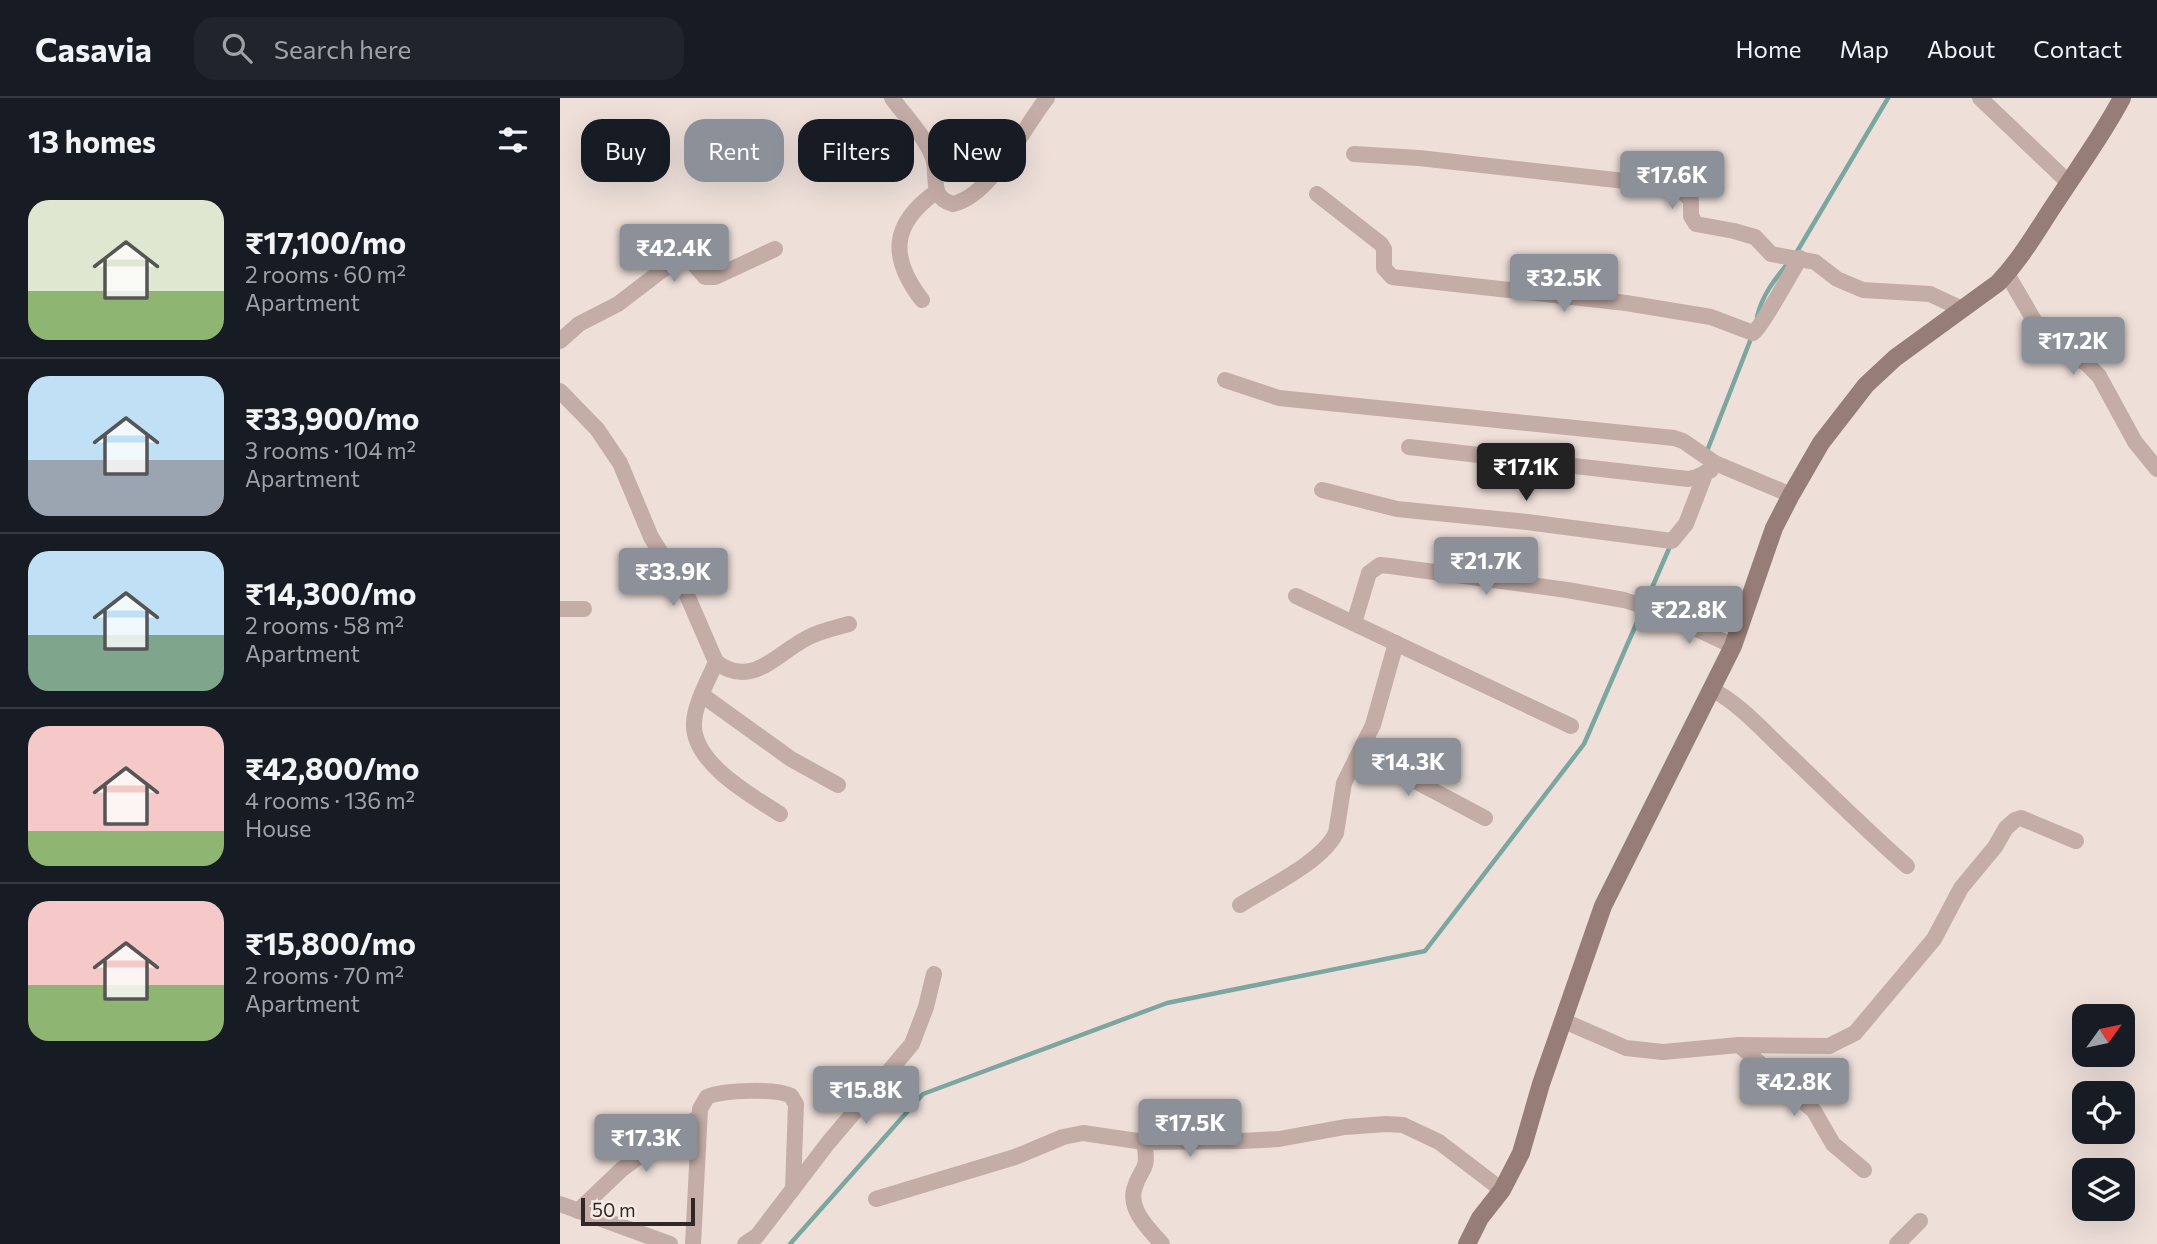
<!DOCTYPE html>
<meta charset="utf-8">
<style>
body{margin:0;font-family:Commissioner,sans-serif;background:#20242c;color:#f1f3f6;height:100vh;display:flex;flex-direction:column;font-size:26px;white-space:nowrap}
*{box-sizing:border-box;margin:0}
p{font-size:23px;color:#9ea1a6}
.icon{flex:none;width:38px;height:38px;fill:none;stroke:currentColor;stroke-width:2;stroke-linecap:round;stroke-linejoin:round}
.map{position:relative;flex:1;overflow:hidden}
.drawer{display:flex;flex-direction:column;background:#171b24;width:560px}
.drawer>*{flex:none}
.guide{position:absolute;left:21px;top:21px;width:665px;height:63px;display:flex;gap:14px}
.needle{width:46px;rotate:57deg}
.tools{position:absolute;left:1512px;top:906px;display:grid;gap:14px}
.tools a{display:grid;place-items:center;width:63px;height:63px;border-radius:14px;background:#171b24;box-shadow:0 7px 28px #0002;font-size:35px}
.scale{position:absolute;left:21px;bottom:18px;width:114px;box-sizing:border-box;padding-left:7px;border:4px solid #312726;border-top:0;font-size:19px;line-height:24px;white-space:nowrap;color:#312726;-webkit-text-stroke:5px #f6eae4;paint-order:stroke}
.price{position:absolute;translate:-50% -60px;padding:0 16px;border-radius:7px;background:#8c9099;color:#fff;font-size:23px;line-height:46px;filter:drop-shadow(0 2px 4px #0008)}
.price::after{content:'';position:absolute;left:50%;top:42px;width:21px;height:16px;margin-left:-10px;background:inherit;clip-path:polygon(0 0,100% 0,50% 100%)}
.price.current{background:#222;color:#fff}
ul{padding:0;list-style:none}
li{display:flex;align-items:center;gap:21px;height:175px;padding:0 28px}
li+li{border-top:2px solid #363941}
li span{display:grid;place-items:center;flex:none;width:196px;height:140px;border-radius:21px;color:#555}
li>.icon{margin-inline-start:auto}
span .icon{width:84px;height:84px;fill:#fffc;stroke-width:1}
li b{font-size:30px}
h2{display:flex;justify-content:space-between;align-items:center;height:84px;padding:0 28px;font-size:30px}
.tag{padding:0 24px;border-radius:21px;background:#171b24;box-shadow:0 7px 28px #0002;font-size:24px;line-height:63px}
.tag.current{background:#8c9099;color:#fff}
header{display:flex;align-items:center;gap:42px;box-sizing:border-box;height:98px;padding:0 35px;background:#171b24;border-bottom:2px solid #363941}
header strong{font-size:33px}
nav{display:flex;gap:38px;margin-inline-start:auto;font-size:24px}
.search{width:490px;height:63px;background:#20242c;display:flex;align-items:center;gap:18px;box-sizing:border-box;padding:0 24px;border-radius:21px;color:#9ea1a6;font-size:26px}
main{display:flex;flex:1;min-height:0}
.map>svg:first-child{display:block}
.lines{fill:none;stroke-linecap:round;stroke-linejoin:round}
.stream{stroke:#7ba7a0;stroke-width:4.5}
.street{stroke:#c4ada6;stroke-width:16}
.secondary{stroke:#977d78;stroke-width:18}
</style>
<header>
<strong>Casavia</strong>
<div class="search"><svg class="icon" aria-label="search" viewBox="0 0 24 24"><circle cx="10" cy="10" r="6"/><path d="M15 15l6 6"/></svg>Search here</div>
<nav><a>Home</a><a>Map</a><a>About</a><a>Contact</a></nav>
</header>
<main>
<section class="drawer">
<h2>13 homes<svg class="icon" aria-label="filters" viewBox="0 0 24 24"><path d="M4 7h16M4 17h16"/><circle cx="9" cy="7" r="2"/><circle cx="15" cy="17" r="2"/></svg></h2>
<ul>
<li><span style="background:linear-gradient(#dfe7d0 65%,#8fb573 0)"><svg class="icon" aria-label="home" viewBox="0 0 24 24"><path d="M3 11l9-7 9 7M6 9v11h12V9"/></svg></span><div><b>₹17,100/mo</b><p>2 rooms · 60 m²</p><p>Apartment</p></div></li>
<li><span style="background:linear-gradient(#bfe0f5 60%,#9aa5b1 0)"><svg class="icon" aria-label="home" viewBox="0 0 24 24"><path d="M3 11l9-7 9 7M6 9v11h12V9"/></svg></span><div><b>₹33,900/mo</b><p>3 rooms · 104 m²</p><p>Apartment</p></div></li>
<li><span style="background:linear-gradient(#bfe0f5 60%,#7fa58c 0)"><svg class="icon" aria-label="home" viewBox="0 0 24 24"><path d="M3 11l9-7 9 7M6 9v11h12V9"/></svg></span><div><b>₹14,300/mo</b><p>2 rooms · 58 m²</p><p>Apartment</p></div></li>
<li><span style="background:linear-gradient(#f6c9c9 75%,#8fb573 0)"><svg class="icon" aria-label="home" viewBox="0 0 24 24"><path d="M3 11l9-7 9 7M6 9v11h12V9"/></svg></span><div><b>₹42,800/mo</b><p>4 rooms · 136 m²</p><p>House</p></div></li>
<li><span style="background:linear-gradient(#f6c9c9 60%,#8fb573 0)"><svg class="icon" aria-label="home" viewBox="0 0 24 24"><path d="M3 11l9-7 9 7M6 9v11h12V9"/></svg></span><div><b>₹15,800/mo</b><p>2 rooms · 70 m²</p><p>Apartment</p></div></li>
</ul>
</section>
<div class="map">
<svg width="1597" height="1146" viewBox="0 0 1597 1146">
<rect width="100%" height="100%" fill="#eedfd9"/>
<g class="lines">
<!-- stream -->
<g class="stream">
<path d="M1235,157L1328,0"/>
<path d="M1197,219C1202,197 1215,181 1229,164"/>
<path d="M1147,353L1192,238"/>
<path d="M230,1146L363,996L607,905L865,853L1024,646L1111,446"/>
</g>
<!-- street -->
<g class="street">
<path d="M332,0C345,18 365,38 373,60C379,79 368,99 393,106C431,98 463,30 487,0"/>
<path d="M1420,0L1509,85"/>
<path d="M794,56L859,60L1083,85L1123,94L1131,102V118L1136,126L1174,133L1195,139L1211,156L1255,164L1277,181L1303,192L1370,196L1402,211"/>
<path d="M757,96L821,146L824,151V170L832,179L1066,205L1151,219L1193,235C1201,230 1232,173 1240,160"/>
<path d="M1447,176L1485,241L1496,250L1526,265L1539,278L1575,344L1597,371"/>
<path d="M362,202C329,159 331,126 376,94"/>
<path d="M0,243L19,226L58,206L101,173L121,161H128L133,165L145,179H155L215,151"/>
<path d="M665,282L719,300L1114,340L1123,343L1155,365L1231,397"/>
<path d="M0,293L37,331L60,365L91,439L127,497L156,564C192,591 216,556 247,540C260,533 275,530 289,526"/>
<path d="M849,349L1128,381L1137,379L1151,372"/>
<path d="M762,392L837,411L967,424L1112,443L1126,426L1146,374"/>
<path d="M736,498L1011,628"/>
<path d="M0,511H24"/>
<path d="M794,525L809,475L820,467L830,468L1007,492L1064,502L1101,514L1173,548"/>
<path d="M156,564C148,583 135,605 134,625C132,665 192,698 220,716"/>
<path d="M1151,591C1182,607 1204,634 1229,657C1268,694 1306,732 1347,768"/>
<path d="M142,597L231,661L278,687"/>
<path d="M807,641L823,666L925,720"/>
<path d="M680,807C708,789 762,764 776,735L784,685L813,627L836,545"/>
<path d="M1004,923L1066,950L1103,954L1179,947L1269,948L1295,935L1374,841L1401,790L1435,749L1446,730L1455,722L1461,720L1516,743"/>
<path d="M1179,947L1254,1013L1273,1046L1304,1072"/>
<path d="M584,1044C590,1076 580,1068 574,1092C569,1113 590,1132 602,1146"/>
<path d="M316,1101L455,1059L503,1039L523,1035L584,1044L681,1043L719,1041L785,1029L826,1026L843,1027L879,1044L942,1092"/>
<path d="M0,1106L110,1146"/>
<path d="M18,1113L62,1071L104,1040L139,1019"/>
<path d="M133,1146L140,1011L147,999C163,992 217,990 231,998L236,1006L233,1091"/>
<path d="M185,1146L197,1138L268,1045L352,946L366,909L374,876"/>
<path d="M1337,1146L1360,1123"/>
</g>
<!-- secondary -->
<path class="secondary" d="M907,1146L920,1120L942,1092L961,1055L981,986L1043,808L1173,548L1214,430L1231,397L1261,345L1306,287L1335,260L1438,185C1462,160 1479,129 1498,101C1520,67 1543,36 1562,0"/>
</g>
</svg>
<div class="tools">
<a><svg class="needle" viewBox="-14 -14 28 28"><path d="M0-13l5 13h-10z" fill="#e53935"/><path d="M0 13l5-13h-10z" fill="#9ea1a6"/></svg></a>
<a><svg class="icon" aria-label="locate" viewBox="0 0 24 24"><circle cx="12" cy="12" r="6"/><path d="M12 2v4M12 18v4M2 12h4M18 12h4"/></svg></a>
<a><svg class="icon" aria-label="layers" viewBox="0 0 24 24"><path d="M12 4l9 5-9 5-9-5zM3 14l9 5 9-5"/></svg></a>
</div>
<div class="scale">50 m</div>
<b class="price" style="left:1112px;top:113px">₹17.6K</b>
<b class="price" style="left:114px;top:186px">₹42.4K</b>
<b class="price" style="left:1004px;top:216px">₹32.5K</b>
<b class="price" style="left:1513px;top:279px">₹17.2K</b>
<b class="price current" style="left:966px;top:405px">₹17.1K</b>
<b class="price" style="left:926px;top:499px">₹21.7K</b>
<b class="price" style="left:113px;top:510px">₹33.9K</b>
<b class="price" style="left:1129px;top:548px">₹22.8K</b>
<b class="price" style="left:848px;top:700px">₹14.3K</b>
<b class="price" style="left:1234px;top:1020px">₹42.8K</b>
<b class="price" style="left:306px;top:1028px">₹15.8K</b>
<b class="price" style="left:630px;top:1061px">₹17.5K</b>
<b class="price" style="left:86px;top:1076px">₹17.3K</b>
<div class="guide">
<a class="tag">Buy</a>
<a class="tag current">Rent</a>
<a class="tag">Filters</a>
<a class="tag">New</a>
</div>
</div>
</main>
